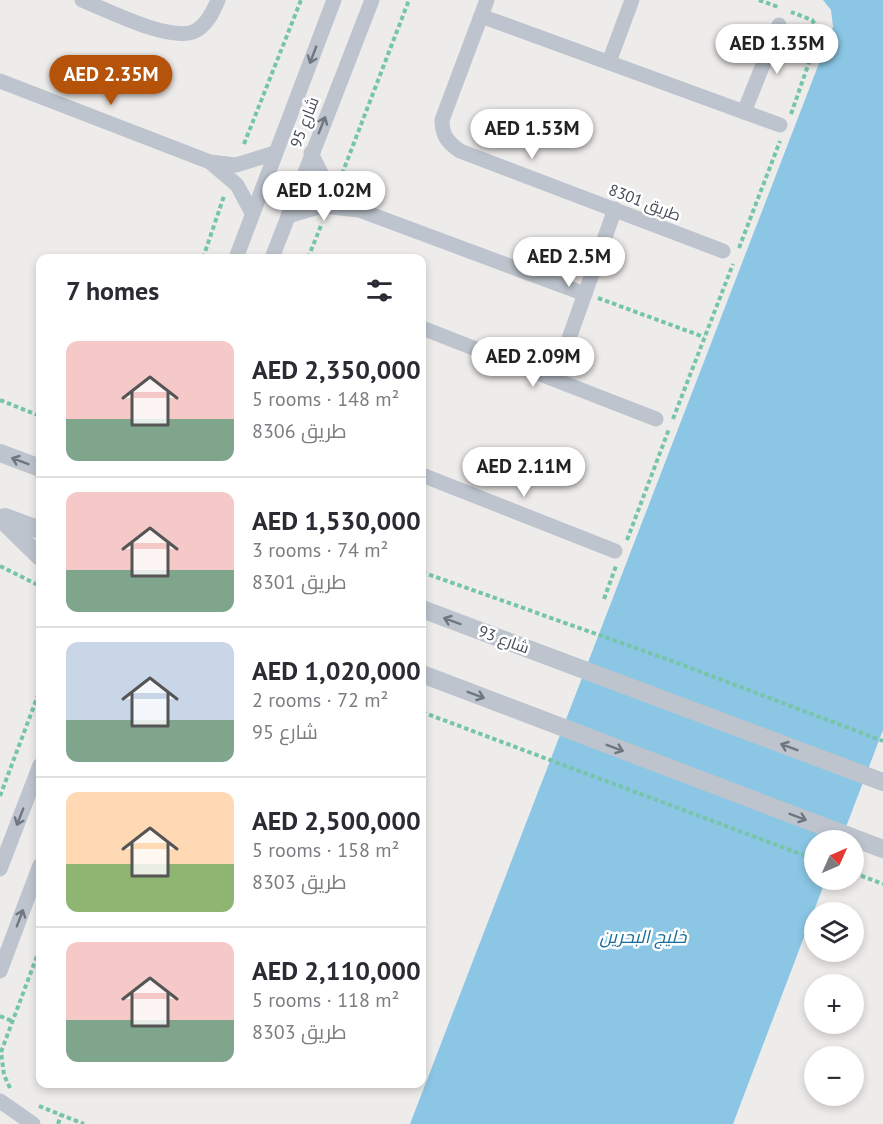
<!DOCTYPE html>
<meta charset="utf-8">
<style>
body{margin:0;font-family:"PT Sans",Cairo,sans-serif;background:#f2f2f3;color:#2b2b33;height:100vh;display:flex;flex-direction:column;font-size:22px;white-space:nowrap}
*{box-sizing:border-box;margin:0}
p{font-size:20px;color:#7c7c81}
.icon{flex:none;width:33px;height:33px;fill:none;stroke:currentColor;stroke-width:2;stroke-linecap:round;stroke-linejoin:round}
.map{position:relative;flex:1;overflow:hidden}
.side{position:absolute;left:36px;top:254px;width:390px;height:834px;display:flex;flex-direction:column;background:#fff;border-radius:12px;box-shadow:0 3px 9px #0003}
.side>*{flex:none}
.needle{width:39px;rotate:45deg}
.fabs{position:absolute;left:804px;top:830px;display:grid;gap:12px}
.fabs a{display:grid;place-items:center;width:60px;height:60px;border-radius:50%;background:#fff;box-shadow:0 3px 9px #0003;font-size:30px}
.price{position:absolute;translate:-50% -51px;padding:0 14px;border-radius:21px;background:#fff;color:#222;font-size:20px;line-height:39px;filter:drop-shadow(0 2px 3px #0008)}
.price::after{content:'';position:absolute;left:50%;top:36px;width:18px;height:14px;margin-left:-9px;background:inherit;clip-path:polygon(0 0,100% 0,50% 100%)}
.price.active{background:#b45309;color:#fff}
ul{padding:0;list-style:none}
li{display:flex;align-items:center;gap:18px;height:150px;padding:0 30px}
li+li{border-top:2px solid #e1e1e2}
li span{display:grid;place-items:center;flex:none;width:168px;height:120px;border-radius:12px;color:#555}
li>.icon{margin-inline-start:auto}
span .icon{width:72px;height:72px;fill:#fffc;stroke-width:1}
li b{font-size:26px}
h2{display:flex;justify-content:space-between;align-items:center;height:72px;padding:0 30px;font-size:26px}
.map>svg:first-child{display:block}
.water{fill:#8bc6e4}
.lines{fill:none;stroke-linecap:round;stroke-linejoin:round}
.path{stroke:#76c5a8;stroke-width:4;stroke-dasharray:4.5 3;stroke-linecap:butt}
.minor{stroke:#bdc4cd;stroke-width:15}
.tertiary{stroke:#bdc4cd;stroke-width:18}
.oneway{stroke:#6f7680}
.labels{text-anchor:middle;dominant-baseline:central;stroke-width:5;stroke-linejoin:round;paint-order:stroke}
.street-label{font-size:16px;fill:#454c57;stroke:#fff}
.water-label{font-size:18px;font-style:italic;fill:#166d9a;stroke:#fff}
</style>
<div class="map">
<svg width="883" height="1124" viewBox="0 0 883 1124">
<rect width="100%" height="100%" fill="#eeeceb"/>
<!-- water -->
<path class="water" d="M823,0H883V730L841,840H814V879H826L733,1124H410L833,27L831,10Z"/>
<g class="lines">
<!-- path -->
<g class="path">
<path d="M759,0L778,7"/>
<path d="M791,114L820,31L812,20L791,12"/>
<path d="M244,144L301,0"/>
<path d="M342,174L409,0"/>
<path d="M739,248L780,141"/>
<path d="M203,258L224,196"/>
<path d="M308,258L322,223"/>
<path d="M598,298L704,337"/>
<path d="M0,400L40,416"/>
<path d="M673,419L733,264"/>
<path d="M627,540L669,429"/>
<path d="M0,566L40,586"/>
<path d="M422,572L672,661L883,741"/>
<path d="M604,599L616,566"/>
<path d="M422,712L814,859"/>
<path d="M0,796L40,690"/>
<path d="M854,873L883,884"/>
<path d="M0,1016L12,1021"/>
<path d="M10,1088L4,1075L1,1052L40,948"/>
<path d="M39,1106L84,1124"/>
<path d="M58,1124L61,1115"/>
</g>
<!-- minor -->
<g class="minor">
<path d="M82,0C107,10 167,41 193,32C206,27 213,12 218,0"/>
<path d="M487,0L442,120C442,135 447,142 460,151L723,251"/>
<path d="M481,16L780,125"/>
<path d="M609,62L632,0"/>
<path d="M0,81L210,162L236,165L275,153"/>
<path d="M744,112L779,25"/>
<path d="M311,153L325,181L355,206"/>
<path d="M210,162L237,185L252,213"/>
<path d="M288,216L322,206L359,210L585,294"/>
<path d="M236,258L334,0"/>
<path d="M272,258L372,0"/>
<path d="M422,328L656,419"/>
<path d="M555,378L615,209"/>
<path d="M422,475L615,551"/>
<path d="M0,869L40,765"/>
<path d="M0,971L40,865"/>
<path d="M0,1101L33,1124"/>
</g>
<!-- tertiary -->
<g class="tertiary">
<path d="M0,453L40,468"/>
<path d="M5,517L40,530"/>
<path d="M0,518L40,557"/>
<path d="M422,609L883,782"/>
<path d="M422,674L883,849"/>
</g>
</g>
<!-- one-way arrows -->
<defs><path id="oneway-shaft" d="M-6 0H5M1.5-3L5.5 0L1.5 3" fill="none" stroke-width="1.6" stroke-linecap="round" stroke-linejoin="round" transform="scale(1.5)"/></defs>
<g class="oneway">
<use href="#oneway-shaft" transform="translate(313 55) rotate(111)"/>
<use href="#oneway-shaft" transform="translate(322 125) rotate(-68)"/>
<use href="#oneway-shaft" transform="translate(20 461) rotate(-159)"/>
<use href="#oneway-shaft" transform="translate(452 621) rotate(-160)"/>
<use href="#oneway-shaft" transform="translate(476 695) rotate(21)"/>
<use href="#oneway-shaft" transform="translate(789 747) rotate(-159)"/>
<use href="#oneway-shaft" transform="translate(615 748) rotate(21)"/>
<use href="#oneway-shaft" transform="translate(20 817) rotate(111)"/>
<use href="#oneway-shaft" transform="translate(798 817) rotate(21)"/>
<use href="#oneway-shaft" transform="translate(20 918) rotate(-69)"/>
</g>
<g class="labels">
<!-- street labels -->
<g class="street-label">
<text transform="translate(304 122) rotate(-69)">شارع 95</text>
<text transform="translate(645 202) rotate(21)">طريق 8301</text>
<text transform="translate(504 639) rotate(20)">شارع 93</text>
</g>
<!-- water labels -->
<g class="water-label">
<text x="643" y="936">خليج البحرين</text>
</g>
</g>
</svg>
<div class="fabs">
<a><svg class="needle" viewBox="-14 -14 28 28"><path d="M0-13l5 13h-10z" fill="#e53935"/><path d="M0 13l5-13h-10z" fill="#7c7c81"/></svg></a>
<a><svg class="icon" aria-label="layers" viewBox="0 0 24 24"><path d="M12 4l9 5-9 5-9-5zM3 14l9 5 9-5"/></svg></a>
<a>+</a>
<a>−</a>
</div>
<b class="price" style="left:777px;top:75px">AED 1.35M</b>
<b class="price active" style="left:111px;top:106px">AED 2.35M</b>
<b class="price" style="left:532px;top:160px">AED 1.53M</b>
<b class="price" style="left:324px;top:222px">AED 1.02M</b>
<b class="price" style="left:569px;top:288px">AED 2.5M</b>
<b class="price" style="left:533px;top:388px">AED 2.09M</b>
<b class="price" style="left:524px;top:498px">AED 2.11M</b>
<section class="side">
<h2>7 homes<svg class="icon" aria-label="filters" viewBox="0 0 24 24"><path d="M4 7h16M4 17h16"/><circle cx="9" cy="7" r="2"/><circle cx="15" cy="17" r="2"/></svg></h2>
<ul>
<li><span style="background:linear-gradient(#f6c9c9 65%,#7fa58c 0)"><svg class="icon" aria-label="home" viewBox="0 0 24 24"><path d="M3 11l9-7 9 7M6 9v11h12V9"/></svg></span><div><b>AED 2,350,000</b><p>5 rooms · 148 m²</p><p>طريق 8306</p></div></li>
<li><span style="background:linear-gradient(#f6c9c9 65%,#7fa58c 0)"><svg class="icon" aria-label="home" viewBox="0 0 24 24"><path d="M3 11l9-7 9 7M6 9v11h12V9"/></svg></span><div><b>AED 1,530,000</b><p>3 rooms · 74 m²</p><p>طريق 8301</p></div></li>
<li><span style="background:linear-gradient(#c9d6e8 65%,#7fa58c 0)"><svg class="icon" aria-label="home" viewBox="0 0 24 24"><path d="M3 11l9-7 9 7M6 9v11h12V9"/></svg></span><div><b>AED 1,020,000</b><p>2 rooms · 72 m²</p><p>شارع 95</p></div></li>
<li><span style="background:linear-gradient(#ffd9b3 60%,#8fb573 0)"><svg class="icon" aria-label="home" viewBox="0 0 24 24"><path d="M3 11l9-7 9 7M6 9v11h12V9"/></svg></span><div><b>AED 2,500,000</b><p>5 rooms · 158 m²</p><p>طريق 8303</p></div></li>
<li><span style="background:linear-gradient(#f6c9c9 65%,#7fa58c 0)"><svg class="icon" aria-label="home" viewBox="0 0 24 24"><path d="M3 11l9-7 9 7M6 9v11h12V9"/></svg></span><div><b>AED 2,110,000</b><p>5 rooms · 118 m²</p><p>طريق 8303</p></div></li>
</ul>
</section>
</div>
